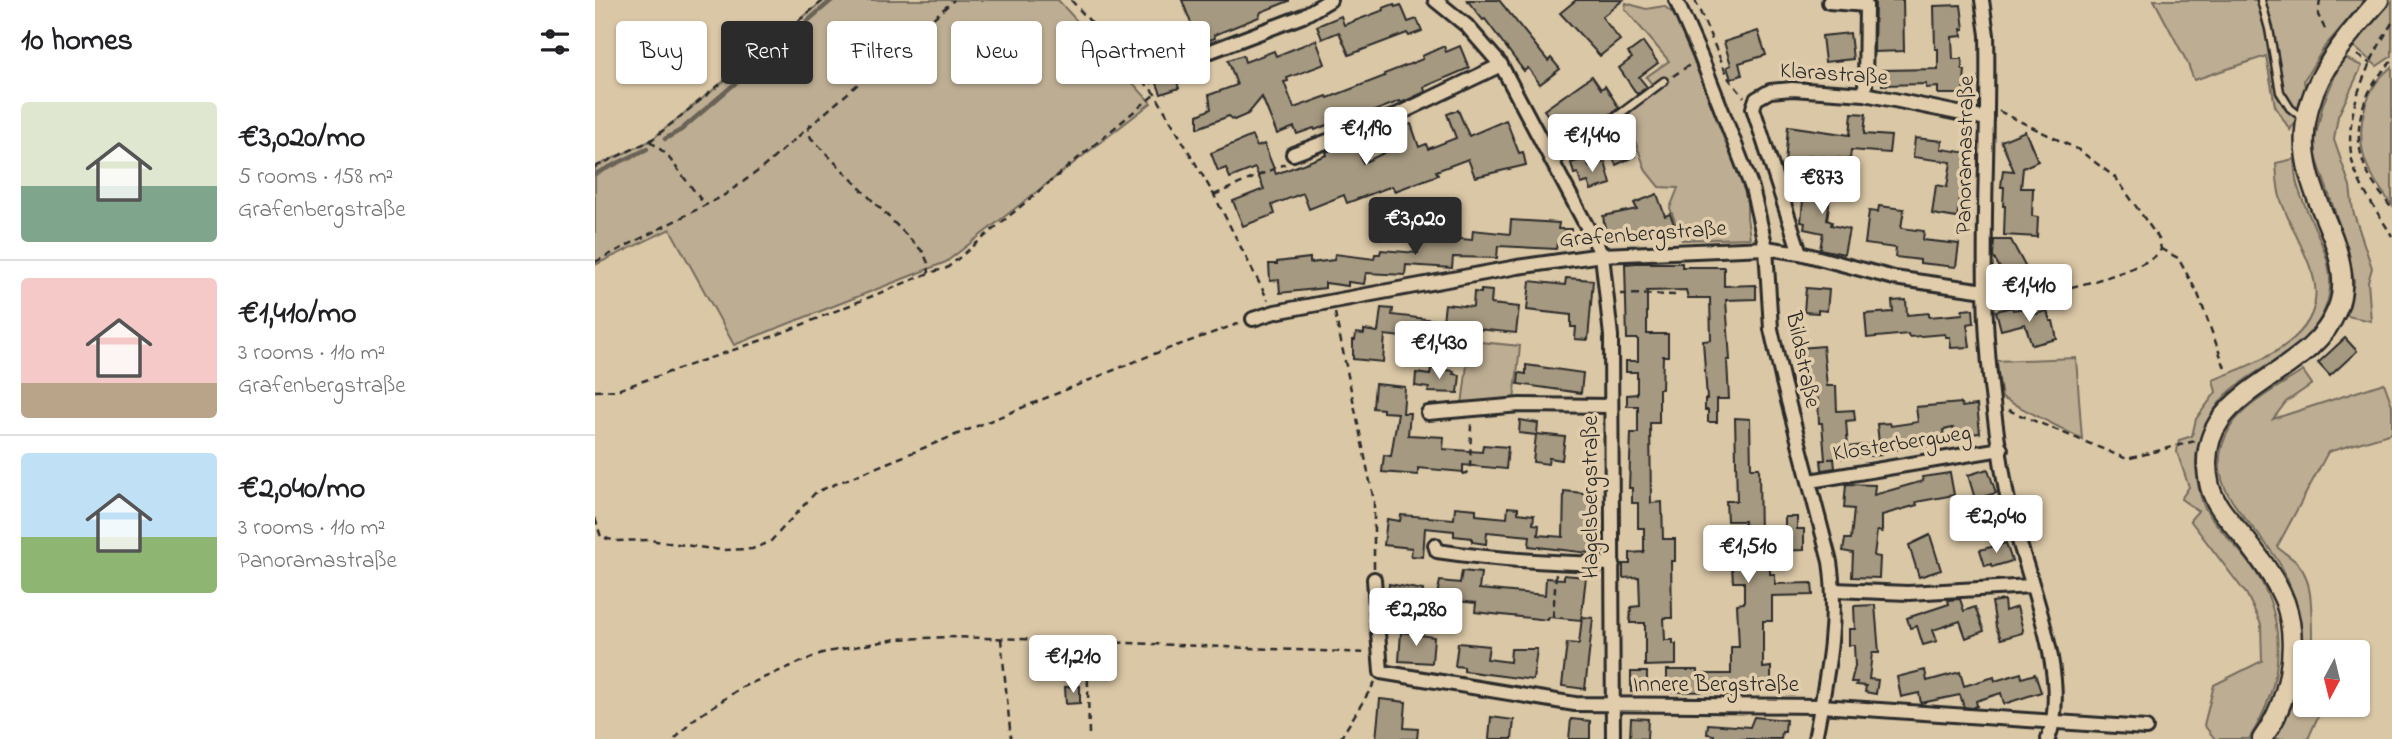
<!DOCTYPE html>
<meta charset="utf-8">
<style>
body{margin:0;font-family:"Indie Flower",sans-serif;background:#f2f2f2;color:#202124;height:100vh;display:flex;flex-direction:column;font-size:26px;white-space:nowrap}
*{box-sizing:border-box;margin:0}
p{font-size:23px;color:#757577}
.icon{flex:none;width:38px;height:38px;fill:none;stroke:currentColor;stroke-width:2;stroke-linecap:round;stroke-linejoin:round}
.map{position:relative;flex:1;overflow:hidden}
.panel{display:flex;flex-direction:column;background:#fff;width:595px}
.panel>*{flex:none}
.banner{position:absolute;left:21px;top:21px;width:665px;height:63px;display:flex;gap:14px}
.needle{width:46px;rotate:187deg}
.controls{position:absolute;left:1698px;top:640px;display:grid;gap:14px}
.controls a{display:grid;place-items:center;width:77px;height:77px;border-radius:7px;background:#fff;box-shadow:0 2px 5px #0004;font-size:35px}
.price{position:absolute;translate:-50% -60px;padding:0 16px;border-radius:7px;background:#fff;color:#222;font-size:23px;line-height:46px;filter:drop-shadow(0 2px 4px #0008)}
.price::after{content:'';position:absolute;left:50%;top:42px;width:21px;height:16px;margin-left:-10px;background:inherit;clip-path:polygon(0 0,100% 0,50% 100%)}
.price.active{background:#2b2b2b;color:#fff}
ul{padding:0;list-style:none}
li{display:flex;align-items:center;gap:21px;height:175px;padding:0 21px}
li+li{border-top:2px solid #e0e0e0}
li span{display:grid;place-items:center;flex:none;width:196px;height:140px;border-radius:7px;color:#555}
li>.icon{margin-inline-start:auto}
span .icon{width:84px;height:84px;fill:#fffc;stroke-width:1}
li b{font-size:30px}
h2{display:flex;justify-content:space-between;align-items:center;height:84px;padding:0 21px;font-size:30px}
.pill{padding:0 24px;border-radius:7px;background:#fff;box-shadow:0 2px 5px #0004;font-size:24px;line-height:63px}
.pill.active{background:#2b2b2b;color:#fff}
main{display:flex;flex:1;min-height:0}
.map>svg:first-child{display:block}
.green{fill:#bdad92;stroke:#746c5e;stroke-width:2}
.lines{fill:none;stroke-linecap:round;stroke-linejoin:round}
.stream{stroke:#696257;stroke-width:4.5}
.building{fill:#a69981;stroke:#2b2b2b;stroke-width:2}
.service-casing{stroke:#2b2b2b;stroke-width:11}
.minor-casing{stroke:#2b2b2b;stroke-width:18}
.secondary-casing{stroke:#2b2b2b;stroke-width:23}
.path{stroke:#2b2b2b;stroke-width:2.5;stroke-dasharray:7 5;stroke-linecap:butt}
.service{stroke:#e1cdab;stroke-width:6}
.minor{stroke:#e1cdab;stroke-width:12}
.secondary{stroke:#e1cdab;stroke-width:18}
.labels{text-anchor:middle;dominant-baseline:central;stroke-width:7;stroke-linejoin:round;paint-order:stroke}
.street-label{font-size:23px;fill:#2b2b2b;stroke:#e1cdab}
</style>
<main>
<section class="panel">
<h2>10 homes<svg class="icon" aria-label="filters" viewBox="0 0 24 24"><path d="M4 7h16M4 17h16"/><circle cx="9" cy="7" r="2"/><circle cx="15" cy="17" r="2"/></svg></h2>
<ul>
<li><span style="background:linear-gradient(#dfe7d0 60%,#7fa58c 0)"><svg class="icon" aria-label="home" viewBox="0 0 24 24"><path d="M3 11l9-7 9 7M6 9v11h12V9"/></svg></span><div><b>€3,020/mo</b><p>5 rooms · 158 m²</p><p>Grafenbergstraße</p></div></li>
<li><span style="background:linear-gradient(#f6c9c9 75%,#b9a48a 0)"><svg class="icon" aria-label="home" viewBox="0 0 24 24"><path d="M3 11l9-7 9 7M6 9v11h12V9"/></svg></span><div><b>€1,410/mo</b><p>3 rooms · 110 m²</p><p>Grafenbergstraße</p></div></li>
<li><span style="background:linear-gradient(#bfe0f5 60%,#8fb573 0)"><svg class="icon" aria-label="home" viewBox="0 0 24 24"><path d="M3 11l9-7 9 7M6 9v11h12V9"/></svg></span><div><b>€2,040/mo</b><p>3 rooms · 110 m²</p><p>Panoramastraße</p></div></li>
</ul>
</section>
<div class="map">
<svg width="1797" height="739" viewBox="0 0 1797 739">
<rect width="100%" height="100%" fill="#dac7a6"/>
<filter id="ink" filterUnits="userSpaceOnUse"><feTurbulence type="fractalNoise" baseFrequency=".0143" numOctaves="2"/><feDisplacementMap in="SourceGraphic" scale="14" xChannelSelector="R" yChannelSelector="G"/><feConvolveMatrix kernelMatrix="1 2 1 2 8 2 1 2 1" color-interpolation-filters="sRGB"/></filter>
<g filter="url(#ink)">
<!-- green -->
<g class="green">
<path d="M229,0H463L556,103L351,262L139,345L75,229L0,265V167L55,141Z"/>
<path d="M1559,0H1770L1730,46L1709,80L1712,103L1695,130L1680,106L1671,56L1599,80L1592,62Z"/>
<path d="M1797,1V56L1782,66L1758,46Z"/>
<path d="M1031,3L1051,9L1069,6L1080,15L1152,193V217L1155,238L1087,240L1075,208L1083,188L1064,187L1051,171L1032,119L1037,109L1063,91L1051,77L1074,61L1030,9Z"/>
<path d="M1748,57L1767,66L1743,116L1739,140L1755,186L1758,211L1777,268L1773,282L1776,321L1752,316L1759,282L1753,250L1718,148L1728,104Z"/>
<path d="M1797,67V205C1786,190 1774,175 1769,157C1761,126 1770,86 1797,67Z"/>
<path d="M1699,159C1700,169 1700,181 1704,190C1715,224 1741,258 1734,295C1724,349 1665,362 1631,395C1622,404 1616,415 1611,426C1604,440 1600,451 1601,467C1602,479 1604,497 1610,508C1621,527 1640,544 1653,561C1695,616 1690,683 1654,739H1620L1609,725L1619,685L1667,661L1666,624L1652,595L1595,520L1603,511L1586,499L1594,487L1582,452L1584,440L1597,436L1601,419L1621,392L1618,380C1661,363 1732,339 1719,280C1714,256 1694,225 1686,200C1682,189 1682,175 1681,163Z"/>
<path d="M875,341L925,346L919,401L867,405Z"/>
<path d="M1481,358L1487,439L1407,398L1401,361Z"/>
<path d="M1708,371L1717,384L1691,402L1678,419L1789,383L1797,405V433L1733,452L1682,547C1689,553 1698,558 1704,565C1721,584 1715,629 1718,653H1710V705H1724L1725,712L1713,739H1679C1688,724 1698,708 1703,691C1714,651 1705,602 1686,566C1660,519 1599,487 1636,426C1650,404 1687,385 1708,371Z"/>
</g>
<g class="lines">
<!-- stream -->
<g class="stream">
<path d="M70,139L86,130L237,0"/>
<path d="M0,174L52,149"/>
</g>
</g>
<!-- building -->
<g class="building">
<path d="M587,0H694V1L666,12L664,17L619,35L620,38L594,48L589,35L599,31Z"/>
<path d="M872,0H904L953,61L956,58L965,69L945,84L933,68L929,71L890,19L888,20Z"/>
<path d="M981,0H1028L1007,17L1025,40L1005,56L965,13Z"/>
<path d="M1280,0H1308L1309,51L1279,52Z"/>
<path d="M799,4L800,7L806,5L813,22L822,19L827,31L814,36L812,33L754,55L744,32L727,39L722,26L746,16L749,25L789,10L788,8Z"/>
<path d="M1366,5L1369,29H1366L1367,36L1357,37L1358,59H1367V70H1370L1368,94H1343V87L1331,88V84L1287,85V70L1343,69V49H1340L1339,6Z"/>
<path d="M1163,31L1171,55L1144,63L1147,75L1136,79L1132,67L1136,65L1129,42Z"/>
<path d="M1255,33L1258,59L1230,62L1227,36Z"/>
<path d="M565,37L571,51L586,45L595,67L579,74L584,88L566,94L561,81L557,83L543,46Z"/>
<path d="M721,40L730,64L692,78L693,81L689,82L699,108L732,96L733,98L790,76L789,74L828,59L827,56L849,46L851,52L865,46L874,68L829,87L830,92L806,103L805,101L733,129L732,125L720,130L719,128L702,134L699,127L682,134L667,97L653,114L639,120L634,116L603,128V115L616,109L614,95L642,85L633,60L648,55L650,62L679,51L681,56Z"/>
<path d="M1048,42L1063,63L1044,77L1052,87L1042,94L1024,68L1037,58L1033,53Z"/>
<path d="M997,76L1006,89L1010,86L1024,108L1008,119L1006,114L985,130L982,125L968,136L949,110Z"/>
<path d="M863,110L874,136L911,120L924,153L928,152L931,165L880,177L873,159L841,171L843,175L800,191L797,186L752,203L749,195L714,209L708,193L677,205L680,214L648,226L638,201L669,189L660,168L635,178L631,168L623,171L616,153L657,136L662,147L669,144L681,174L732,155L731,152L759,141L768,163L791,152L787,141L803,135L800,129L816,124L824,147L831,144L833,149L861,138L852,114Z"/>
<path d="M1257,113L1271,114L1269,134L1296,136L1294,153L1256,150L1255,159L1213,155L1210,179L1195,178L1197,164H1190L1193,126L1255,135Z"/>
<path d="M1029,118L1036,133L1031,136L1040,156L1021,165L1009,139L1016,135L1013,130Z"/>
<path d="M1430,131L1443,161L1428,168L1426,188H1438L1437,216L1443,217L1442,237L1409,235L1410,206H1408L1409,187H1406L1408,170L1419,171L1406,141Z"/>
<path d="M1320,138L1347,141L1346,149L1374,153L1372,189H1366L1362,218L1337,214L1341,185L1352,187L1356,162L1318,157Z"/>
<path d="M992,158L994,167L1010,162L1016,184L996,190L993,182L986,184L983,173L979,174L976,163Z"/>
<path d="M1210,179L1237,183L1232,220L1237,222L1236,225L1254,229L1249,254L1225,249L1228,233L1209,229L1210,223L1206,222Z"/>
<path d="M1062,194L1070,216L1075,214L1079,224L1052,235L1049,227L1026,235L1024,231L1011,234L1008,216L1042,209L1039,203Z"/>
<path d="M1284,206L1309,209L1306,228L1329,231L1328,240L1364,244L1361,267L1325,263V260L1300,257L1301,248L1270,244L1274,211L1283,212Z"/>
<path d="M916,220L964,223L963,229H976L975,244L962,243L961,249L903,246L902,258L858,257L857,268L811,265L810,275L771,273L769,284L753,282V286L730,283V288L685,293L684,280L675,281L674,264H682V262L715,258V263L739,260L740,254L779,259L780,254H785L786,250L823,253L824,241H833L834,236L877,240L878,230L915,234Z"/>
<path d="M1399,240H1416L1431,268L1427,270L1429,274L1413,282L1398,256Z"/>
<path d="M1041,263H1087V267H1129V286L1161,285V299L1131,300L1135,360H1132L1134,399H1122V422H1113V410H1110V399H1112L1108,341L1116,340L1115,298H1093L1091,290L1052,291V334H1073V356H1068L1067,389H1064V423H1055L1056,503L1067,502L1068,539H1080V561H1076L1077,618H1069L1070,640H1078V644H1081V665L1050,666V623H1035L1036,607L1045,606L1044,577L1028,578V564H1035V553L1049,552V528H1043V503H1037V488H1034L1036,433H1043V406H1032V395L1042,394V372H1031V361H1043V339H1032L1030,264Z"/>
<path d="M971,278L998,280L993,340L980,339L981,327H976V315L932,310L935,281L970,285Z"/>
<path d="M1211,288L1234,290L1232,311L1223,310V313L1209,312Z"/>
<path d="M886,290L897,291L896,304L924,307L921,333L872,328L871,333L828,329L826,345L814,344L815,338L790,335L788,362L758,359V340H760L761,333L769,334V330L783,332L786,308L798,309L797,315L848,321L850,304L878,307L879,292L886,293Z"/>
<path d="M1311,300L1312,315L1334,313V317L1368,314L1367,310L1378,309L1379,323L1372,324L1375,347L1356,348L1355,337H1351L1350,334L1314,337L1313,334L1272,338L1270,314L1298,312L1297,301Z"/>
<path d="M1417,307L1418,310L1431,308L1433,316L1452,311L1455,321H1458L1462,339L1437,345L1430,324L1406,330L1401,311Z"/>
<path d="M1750,338L1762,351L1735,376L1723,363Z"/>
<path d="M1228,346L1232,386H1241L1242,411L1259,410L1260,420L1251,421L1253,447L1284,443L1282,424L1295,423L1296,426L1323,422L1321,407L1366,403L1367,407L1382,405L1385,433L1361,435L1358,428L1348,430L1349,437L1332,439L1333,446L1285,451L1286,455L1233,459H1239L1240,468L1227,470L1226,460H1230L1227,423H1224L1223,399L1208,400L1205,348Z"/>
<path d="M931,365L988,373L986,393L923,384L924,373L931,374Z"/>
<path d="M836,368L859,371L858,374L865,375L863,393L833,392L834,388L820,386L821,373L835,375Z"/>
<path d="M780,384L810,387L808,413H815L813,435L849,437L848,449L887,452L888,445L913,447L911,469L868,465V472L823,468V475L787,472L789,455L796,456L803,413L788,412V409L778,408Z"/>
<path d="M1140,418L1155,419L1156,468H1164L1165,539L1187,538V534H1190V517H1202V529H1209V550L1175,551V574H1180V584L1217,583L1218,595L1177,596V621H1168V668L1176,667V691L1072,692V670H1103V674H1136V647H1144L1142,604L1149,603V582H1138L1136,550L1151,549V525H1149V521H1132L1131,501H1142Z"/>
<path d="M925,420L943,423L942,434L970,437L967,460L954,458L953,464L938,462L941,435L924,433Z"/>
<path d="M1393,469L1401,493L1380,499L1373,475Z"/>
<path d="M1355,473L1359,495L1321,502L1322,505L1287,515V532L1282,531L1279,556L1285,557L1284,578L1257,577L1258,553L1248,551L1250,539H1256L1259,509L1249,508L1251,484L1280,485L1279,495L1328,481L1327,477Z"/>
<path d="M969,491L997,494L994,553L934,546L935,536L892,532L891,544L877,542V538L859,536V531L830,528L828,557L816,556L817,548L789,545L792,519L805,521L806,515L859,519L860,507L881,509V515L912,518L913,507L923,508V513L939,515L938,524L944,525L943,535L968,537Z"/>
<path d="M1335,535L1346,570L1324,577L1314,545Z"/>
<path d="M1411,543L1417,561L1397,567L1396,564L1390,566L1385,550Z"/>
<path d="M867,571L886,573L884,589L950,595L951,578L969,579V575L991,577L986,620L953,617V620L880,612L881,603L841,599L845,581L865,583Z"/>
<path d="M794,584L828,590L826,613L807,611L805,623L792,621Z"/>
<path d="M1365,599L1369,611L1380,607L1389,631L1371,638L1365,621L1338,630L1342,641L1328,645L1322,626L1315,628L1312,618L1354,604L1353,600Z"/>
<path d="M1409,600L1410,611L1422,607L1428,630L1427,633L1406,639L1401,627L1397,602Z"/>
<path d="M1280,605L1284,653H1277L1274,679L1283,680L1281,694L1270,692L1271,686L1261,685L1262,682H1256L1260,666L1259,645H1254V629H1260L1259,606Z"/>
<path d="M987,617L998,618L990,689L967,686L972,643L984,644Z"/>
<path d="M806,632L839,637L837,663L804,661Z"/>
<path d="M863,643L894,646L892,659L915,662L916,649H942L938,680L869,671V667L860,666Z"/>
<path d="M1330,670L1332,681L1365,672L1369,686L1399,677L1400,681L1426,673L1427,678L1440,674L1446,692L1409,704L1406,693L1381,701L1382,706L1378,708L1369,707L1365,695L1326,703L1324,693L1306,697L1302,677Z"/>
<path d="M1036,672H1052V691L1036,692Z"/>
<path d="M485,686V703L471,704L470,687Z"/>
<path d="M785,699L811,702L809,728L823,729L822,739H781Z"/>
<path d="M896,717L919,720L917,739H894Z"/>
<path d="M1159,717L1191,720L1190,732H1187L1186,739H1118L1119,735L1112,734L1113,724L1155,727Z"/>
<path d="M1036,718L1053,719L1052,739L1035,738Z"/>
<path d="M976,719L995,721V739H974Z"/>
</g>
<g class="lines">
<!-- service casing -->
<g class="service-casing">
<g id="service">
<path d="M1666,0L1674,29L1685,92L1695,108L1709,119"/>
<path d="M958,164L1069,81"/>
</g>
</g>
<!-- minor casing -->
<g class="minor-casing">
<g id="minor">
<path d="M840,0L872,26L906,65L1007,255L1016,336L1018,739"/>
<path d="M1081,0L1106,57L1157,188L1171,248L1176,329L1188,382L1235,562C1244,621 1231,681 1220,739"/>
<path d="M1387,0L1392,35C1394,120 1388,205 1390,290C1391,354 1400,428 1411,491C1424,561 1479,673 1453,739"/>
<path d="M1234,2L1271,5L1270,94"/>
<path d="M616,51L708,16L735,0"/>
<path d="M698,154L795,118L906,65"/>
<path d="M1205,253L1158,108L1161,99L1175,91L1197,89L1270,94L1392,119"/>
<path d="M658,319L680,312L922,267L1007,255L1171,248L1205,253L1299,278L1390,291H1443"/>
<path d="M833,413L925,405L1016,406"/>
<path d="M1215,481L1406,449"/>
<path d="M840,545L842,551C901,560 959,563 1018,564"/>
<path d="M779,579L786,672L980,704L1226,706L1551,728"/>
<path d="M1239,590L1313,593L1437,586"/>
</g>
</g>
<!-- secondary casing -->
<g class="secondary-casing">
<path id="secondary" d="M1667,739C1694,702 1705,646 1690,602C1682,582 1670,565 1657,548C1644,529 1621,510 1615,487C1591,387 1713,383 1742,310C1752,287 1746,260 1738,238C1730,216 1719,195 1714,173C1695,101 1740,50 1784,0"/>
</g>
<!-- path -->
<g class="path">
<path d="M476,0L560,94L619,195L673,300"/>
<path d="M1100,0L1134,79L1149,97"/>
<path d="M1725,0L1723,15L1731,31"/>
<path d="M1797,23C1773,63 1748,112 1757,160C1763,187 1783,212 1797,236"/>
<path d="M1762,55L1776,64"/>
<path d="M1797,61C1767,91 1754,131 1772,172C1778,185 1789,197 1797,209"/>
<path d="M1078,76L1096,64"/>
<path d="M1404,111L1484,150L1521,178L1564,239L1566,249C1566,250 1560,257 1559,257C1542,270 1474,290 1453,291"/>
<path d="M215,124L213,131L216,138L328,252L333,263L334,273"/>
<path d="M55,141L71,154L110,205"/>
<path d="M0,167L55,141L229,0"/>
<path d="M619,195L690,164"/>
<path d="M1566,249L1583,258L1603,294L1630,368"/>
<path d="M0,262L128,196L166,169L359,0"/>
<path d="M1025,294L1083,295"/>
<path d="M740,313L779,501V569"/>
<path d="M0,391L22,390L179,336L334,273L352,268L560,94"/>
<path d="M1413,410L1532,459L1600,441"/>
<path d="M867,474L872,473L875,470L876,423"/>
<path d="M0,518L6,537L21,541L54,540L125,550L157,549L175,542L221,492L556,355L648,322"/>
<path d="M958,617L961,573"/>
<path d="M406,639L416,739"/>
<path d="M492,643L494,735"/>
<path d="M80,739L98,720L147,687L227,653L302,639L355,637L463,640L773,653"/>
<path d="M745,739L780,682"/>
</g>
<!-- service -->
<use href="#service" class="service"/>
<!-- minor -->
<use href="#minor" class="minor"/>
<!-- secondary -->
<use href="#secondary" class="secondary"/>
</g>
</g>
<g class="labels">
<!-- street labels -->
<g class="street-label">
<text transform="translate(1239 75) rotate(4)">Klarastraße</text>
<text transform="translate(1371 155) rotate(-89)">Panoramastraße</text>
<text transform="translate(1048 235) rotate(-4)">Grafenbergstraße</text>
<text transform="translate(1207 360) rotate(78)">Bildstraße</text>
<text transform="translate(1307 444) rotate(-9)">Klosterbergweg</text>
<text transform="translate(996 497) rotate(-90)">Hagelsbergstraße</text>
<text x="1121" y="685">Innere Bergstraße</text>
</g>
</g>
</svg>
<div class="controls">
<a><svg class="needle" viewBox="-14 -14 28 28"><path d="M0-13l5 13h-10z" fill="#e53935"/><path d="M0 13l5-13h-10z" fill="#757577"/></svg></a>
</div>
<b class="price" style="left:771px;top:167px">€1,190</b>
<b class="price" style="left:997px;top:174px">€1,440</b>
<b class="price" style="left:1227px;top:216px">€873</b>
<b class="price active" style="left:820px;top:257px">€3,020</b>
<b class="price" style="left:1434px;top:324px">€1,410</b>
<b class="price" style="left:844px;top:381px">€1,430</b>
<b class="price" style="left:1401px;top:555px">€2,040</b>
<b class="price" style="left:1153px;top:585px">€1,510</b>
<b class="price" style="left:821px;top:648px">€2,280</b>
<b class="price" style="left:478px;top:695px">€1,210</b>
<div class="banner">
<a class="pill">Buy</a>
<a class="pill active">Rent</a>
<a class="pill">Filters</a>
<a class="pill">New</a>
<a class="pill">Apartment</a>
</div>
</div>
</main>
